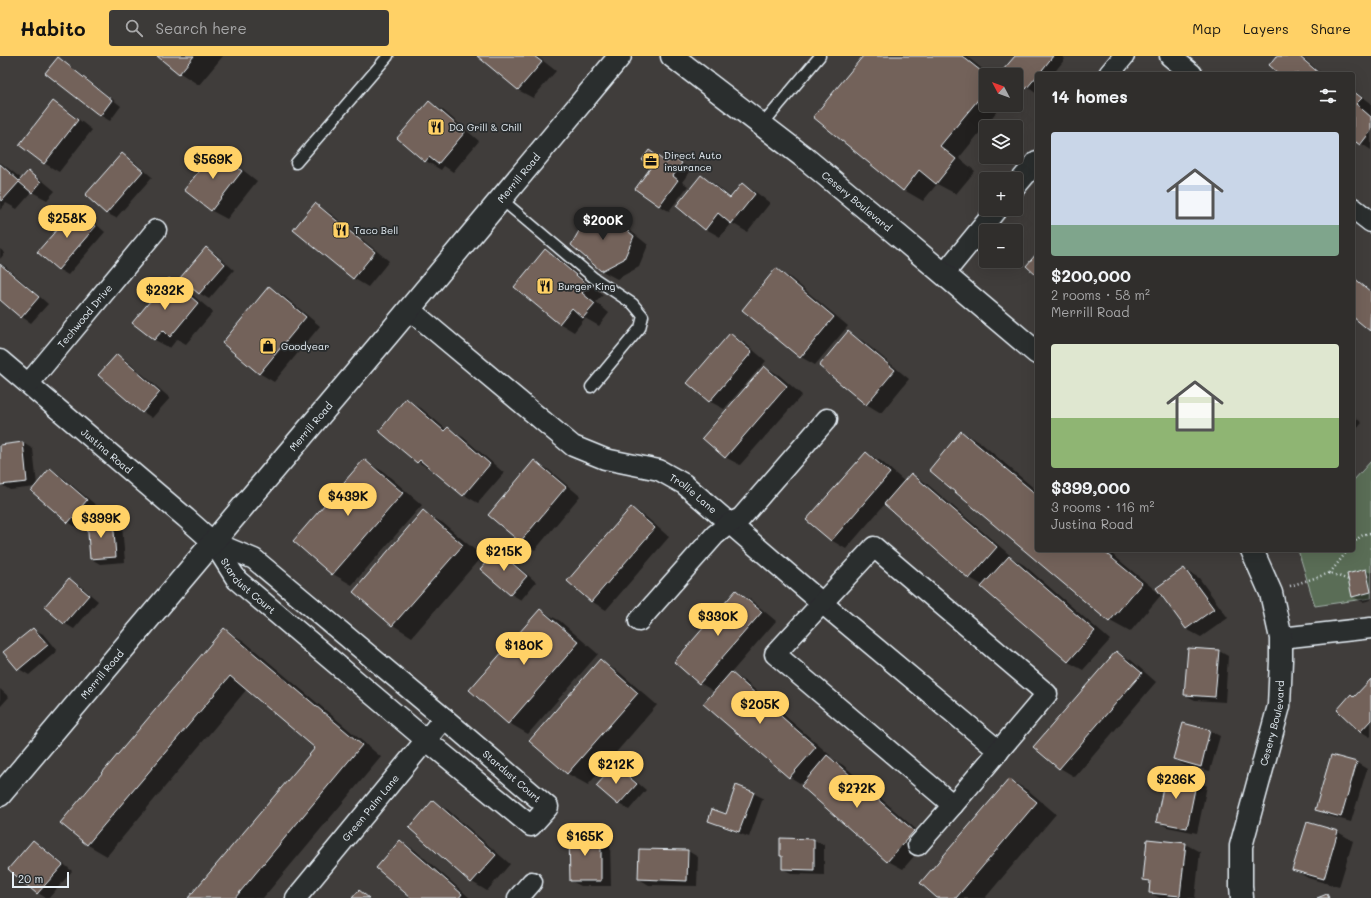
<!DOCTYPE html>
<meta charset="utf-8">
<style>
body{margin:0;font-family:Mali,sans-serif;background:#3c3a38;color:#f1f3f6;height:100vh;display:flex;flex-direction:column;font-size:15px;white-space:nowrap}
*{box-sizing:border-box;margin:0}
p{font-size:13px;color:#a8a8a9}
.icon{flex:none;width:22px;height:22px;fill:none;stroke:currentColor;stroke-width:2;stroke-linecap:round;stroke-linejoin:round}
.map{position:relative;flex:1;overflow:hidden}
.sheet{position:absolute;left:1035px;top:16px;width:320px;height:480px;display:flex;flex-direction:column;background:#302e2c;border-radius:4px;box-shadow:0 4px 16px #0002,0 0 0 1px #4b4a48}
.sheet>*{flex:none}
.needle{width:26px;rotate:311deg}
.controls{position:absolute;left:979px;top:12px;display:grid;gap:8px}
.controls a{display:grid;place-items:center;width:44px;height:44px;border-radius:4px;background:#302e2c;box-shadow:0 4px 16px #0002,0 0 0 1px #4b4a48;font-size:20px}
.scale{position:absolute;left:12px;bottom:10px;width:57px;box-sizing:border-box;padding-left:4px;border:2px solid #e8f1f8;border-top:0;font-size:11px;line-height:14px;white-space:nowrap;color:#e8f1f8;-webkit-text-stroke:3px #2a2d2e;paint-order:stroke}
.price{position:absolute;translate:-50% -34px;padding:0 9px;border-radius:14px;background:#ffd166;color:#111;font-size:13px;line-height:26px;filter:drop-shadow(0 1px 2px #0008)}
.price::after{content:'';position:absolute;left:50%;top:24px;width:12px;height:9px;margin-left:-6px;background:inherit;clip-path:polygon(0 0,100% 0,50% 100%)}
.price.active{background:#222;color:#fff}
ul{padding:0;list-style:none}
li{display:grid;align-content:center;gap:8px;height:212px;padding:0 16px}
li span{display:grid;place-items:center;height:124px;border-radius:4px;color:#555}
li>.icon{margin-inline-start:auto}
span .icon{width:72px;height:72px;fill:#fffc;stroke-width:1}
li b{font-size:17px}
h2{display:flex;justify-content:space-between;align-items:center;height:48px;padding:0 16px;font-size:17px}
header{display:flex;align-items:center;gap:24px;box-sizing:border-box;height:56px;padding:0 20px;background:#ffd166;color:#111}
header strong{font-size:19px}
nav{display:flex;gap:22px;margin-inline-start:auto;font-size:14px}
.search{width:280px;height:36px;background:#3c3a38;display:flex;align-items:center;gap:10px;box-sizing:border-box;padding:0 14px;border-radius:4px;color:#a8a8a9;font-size:15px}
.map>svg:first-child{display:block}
.green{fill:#5a6d57;stroke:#a1afa8}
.shadow{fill:#0007}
.building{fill:#73625a;stroke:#e8f1f8}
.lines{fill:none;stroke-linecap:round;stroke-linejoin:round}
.lane-casing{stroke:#e8f1f8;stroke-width:13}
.street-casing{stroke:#e8f1f8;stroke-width:23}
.secondary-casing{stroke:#e8f1f8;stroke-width:25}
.path{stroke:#e8f1f8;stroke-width:2.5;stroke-dasharray:1 3;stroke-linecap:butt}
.lane{stroke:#2a2d2e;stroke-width:10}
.street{stroke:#2a2d2e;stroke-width:20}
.secondary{stroke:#2a2d2e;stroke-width:22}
.labels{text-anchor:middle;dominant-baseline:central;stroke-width:3.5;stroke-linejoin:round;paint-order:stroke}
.poi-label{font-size:10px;fill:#e8f1f8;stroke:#2a2d2e;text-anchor:start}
.street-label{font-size:10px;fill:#e8f1f8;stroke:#2a2d2e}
</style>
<header>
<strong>Habito</strong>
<div class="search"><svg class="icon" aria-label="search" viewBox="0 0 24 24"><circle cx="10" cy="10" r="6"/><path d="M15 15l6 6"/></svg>Search here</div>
<nav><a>Map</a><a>Layers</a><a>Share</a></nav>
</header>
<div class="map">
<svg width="1371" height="842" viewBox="0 0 1371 842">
<rect width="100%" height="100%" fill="#403d3b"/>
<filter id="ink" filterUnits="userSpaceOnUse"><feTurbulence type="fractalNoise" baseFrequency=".025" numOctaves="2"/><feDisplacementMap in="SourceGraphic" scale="8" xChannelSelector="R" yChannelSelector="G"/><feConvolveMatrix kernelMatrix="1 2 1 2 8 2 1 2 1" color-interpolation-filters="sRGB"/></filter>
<g filter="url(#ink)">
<!-- green -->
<path class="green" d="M1371,405V542L1315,550L1298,494H1353V425Z"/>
<!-- shadow -->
<g class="shadow">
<path d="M159,0H223L199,29L180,17Z"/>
<path d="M478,0H537L556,15L533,42L518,34Z"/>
<path d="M864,0H966L990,19H986V49H1002L959,102L975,115L956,138L937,128L923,145L904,134Z"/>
<path d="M1016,0H1061L1065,3L1053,18H1037V38L1016,23V19H1010Z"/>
<path d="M1278,0H1301L1322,18H1281Z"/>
<path d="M58,2L68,8L121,50L110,65L100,59Z"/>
<path d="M1353,34L1371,47V94L1353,82Z"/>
<path d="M429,46L444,55L479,85L453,116L444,110L441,114L426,105L398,82Z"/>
<path d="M53,47L68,55L92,74L59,116L44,107Z"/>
<path d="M215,95L230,104L257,125L227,163L212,155L185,134Z"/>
<path d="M649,95L668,107L673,101L691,114L682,126L688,130L669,155L659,150Z"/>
<path d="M122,98L132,104L152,121L116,162L106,157Z"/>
<path d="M0,106L22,123L28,116L43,125L55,135L47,144L32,136L17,153L6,147L0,154Z"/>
<path d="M701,120L716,129L732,142L742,128L757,137L770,147L747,176L732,167L720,181L706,173Z"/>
<path d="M315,149L330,157L389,205L368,231L353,222Z"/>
<path d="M76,153L86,159L105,176L68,219L58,213Z"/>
<path d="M601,155L616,163L648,189L639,211L617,223L602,215L572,189Z"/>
<path d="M0,193L5,197L0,203Z"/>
<path d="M206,193L216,198L234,214L209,243L199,237Z"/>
<path d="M545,195L560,203L603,239L596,246L609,257L599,270L585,262L574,276L559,267Z"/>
<path d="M0,207L5,210L48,248L31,267L22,261L0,242Z"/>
<path d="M777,214L791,222L848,270L815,309L801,301Z"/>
<path d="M1353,222L1371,235V274L1353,260Z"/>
<path d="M169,223L184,232L213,256L186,288L177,283L170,292L155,284L134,266Z"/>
<path d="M269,231L284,240L320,270L274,326L259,317Z"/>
<path d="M849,277L863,285L909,323L881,357L866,348Z"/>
<path d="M730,279L745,287L766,305L724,353L709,345Z"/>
<path d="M117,299L127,305L170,342L152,362L143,356Z"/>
<path d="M765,311L779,319L802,339L740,409L725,401Z"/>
<path d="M406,344L421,352L447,374L448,373L463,381L504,417L478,447L464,439L434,414L433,415L418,406L380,375Z"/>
<path d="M1353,359L1362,367L1353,377Z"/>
<path d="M962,376L981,387L1037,435V494H1107L1161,539L1130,576L1110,565L930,414Z"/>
<path d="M23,387L33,393L37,429L51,413L60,419L97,450L78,472L68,466L35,431L10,434L0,428V390Z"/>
<path d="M866,397L881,405L905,426L912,418L926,427L1011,500L1010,501L1024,509L1110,584L1083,614L1068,606L983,531L984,530L970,522L885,448L846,493L831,484Z"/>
<path d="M364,405L384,416L422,449L352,529L333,518Z"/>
<path d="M534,405L549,414L580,440L535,494L520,485Z"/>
<path d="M632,452L646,461L669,481L606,554L591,545Z"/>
<path d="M424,456L443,467L482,500L412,581L393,569L354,536Z"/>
<path d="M112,464L122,469L125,506L100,508L91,503Z"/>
<path d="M497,495L507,501L536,526L521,544L511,538L482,513Z"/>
<path d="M1184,513L1199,522L1228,562L1201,581L1186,573L1157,533Z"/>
<path d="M1366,515L1371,517V544L1363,546L1353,541Z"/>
<path d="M69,523L79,529L98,545L74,573L64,567Z"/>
<path d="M737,536L751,544L776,565L731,617L746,626L831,700L829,701L843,709L928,784L903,813L888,805L803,729L790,721L705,648L715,636L700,627L676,606Z"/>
<path d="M540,554L560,565L598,598L528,678L509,667Z"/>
<path d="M33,573L43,578L57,595L29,619L19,613L5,596Z"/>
<path d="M224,573L244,585L381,701L263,842H189L317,691L247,633L107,800L88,789L62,767Z"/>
<path d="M1219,595L1228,600L1225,646L1195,644L1185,639Z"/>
<path d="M1116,596L1131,604L1156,626L1075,721L1060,712L1034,691Z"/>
<path d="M600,605L619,616L657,649L588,729L568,718L530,685Z"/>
<path d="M1371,625V680L1370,681L1360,675L1355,642Z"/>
<path d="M0,633L9,641L0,651Z"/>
<path d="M1184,668L1210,675L1220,680L1210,715L1184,709L1174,703Z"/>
<path d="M1331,700L1357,707L1367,713L1351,766L1326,759L1316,753Z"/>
<path d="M615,710L625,716L646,734L629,754L619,748L598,730Z"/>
<path d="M1010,724L1029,735L1056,758L985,842H939Z"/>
<path d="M1197,724L1207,730L1197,777L1167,771L1157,765Z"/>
<path d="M753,737L763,742L749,781L719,770L709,764L726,759Z"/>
<path d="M433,746L448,754L510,808L487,835L472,826L410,772Z"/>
<path d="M1308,767L1338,776L1353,785L1339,831L1308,822L1293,813Z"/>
<path d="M600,778L610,783L611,830H581L571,825Z"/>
<path d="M781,783L814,784L824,789V819L793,818L783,813Z"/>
<path d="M33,785L43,791L72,815L49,842H46L38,837L9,813Z"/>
<path d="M400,785L415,794L470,842H412Z"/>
<path d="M1185,788L1200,796L1195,842H1160L1150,837L1151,827L1144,824Z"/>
<path d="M688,795L698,801L697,830L649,829L639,823Z"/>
</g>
<!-- building -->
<g class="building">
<path d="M157,0H194L179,18Z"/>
<path d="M477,0H534L542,6L518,34Z"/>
<path d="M863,0H962L986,19V34L940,90L956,103L936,128L919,114L903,135L813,61Z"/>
<path d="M1015,0H1053L1039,18H1037V20L1026,33L1016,25V19H1009L1003,14Z"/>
<path d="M1276,0H1299L1320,18H1279L1269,9Z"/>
<path d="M58,1L112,44L100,60L45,17Z"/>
<path d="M1353,35L1362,42L1356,48L1371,61V75L1360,89L1353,84Z"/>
<path d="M53,45L78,64L44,108L19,89Z"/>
<path d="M429,45L465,76L438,108L429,101L425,106L397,82Z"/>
<path d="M215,94L242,115L211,155L184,134Z"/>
<path d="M649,94L667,107L672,100L682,107L673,120L678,124L659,150L635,133L651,111L642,104Z"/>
<path d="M122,97L143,115L106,158L85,139Z"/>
<path d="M0,108L19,125L28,115L41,126L32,137L19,126L2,145L0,144Z"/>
<path d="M701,119L730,142L742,127L755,138L731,168L718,157L705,174L676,150Z"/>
<path d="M315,147L375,196L353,223L293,174Z"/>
<path d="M76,152L96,170L58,214L37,196Z"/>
<path d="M601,153L634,180L624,203L601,215L571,189L583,168Z"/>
<path d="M206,191L225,208L199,238L180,222Z"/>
<path d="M545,193L589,230L582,237L595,248L583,262L572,252L559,268L514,231Z"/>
<path d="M1037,197V220L1026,210Z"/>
<path d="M0,208L39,241L21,262L0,244Z"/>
<path d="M776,212L834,261L800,302L742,254Z"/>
<path d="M1353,221L1371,236L1370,275L1353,261Z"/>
<path d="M169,222L198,247L170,281L163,274L154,284L132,267Z"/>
<path d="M269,230L306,261L259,318L222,287Z"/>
<path d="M848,275L895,314L866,349L819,310Z"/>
<path d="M730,277L752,296L709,346L687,327Z"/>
<path d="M117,298L160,336L142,357L98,319Z"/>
<path d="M764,310L787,330L725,402L702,382Z"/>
<path d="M406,342L444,375L448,371L490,408L463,440L420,404L417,407L379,375Z"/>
<path d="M961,375L1037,439V494H1102L1142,527L1109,566L929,414Z"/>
<path d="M23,386L27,426L0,429V389Z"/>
<path d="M866,396L890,417L831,485L806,464Z"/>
<path d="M364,403L403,437L332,519L293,485Z"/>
<path d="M534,404L566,431L520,486L488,459Z"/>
<path d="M50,412L87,444L68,467L31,435Z"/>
<path d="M911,417L997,491L969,523L884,448Z"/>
<path d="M631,451L655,472L591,546L567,525Z"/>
<path d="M423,454L463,489L392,570L353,536Z"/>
<path d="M113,463L116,501L90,503L87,464Z"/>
<path d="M497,494L527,520L510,539L480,513Z"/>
<path d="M1009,500L1095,575L1068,606L981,531Z"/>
<path d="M1184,512L1214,553L1186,573L1156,532Z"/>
<path d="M1366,513L1371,536L1352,541L1347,518Z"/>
<path d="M69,522L89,539L64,568L44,551Z"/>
<path d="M736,534L762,556L699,628L674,606Z"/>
<path d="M540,553L579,586L508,668L469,634Z"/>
<path d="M33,572L48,589L18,614L3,596Z"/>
<path d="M224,572L362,689L235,842H188L315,692L230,620L87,789L60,767Z"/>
<path d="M1188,592L1219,594L1215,641L1184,639Z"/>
<path d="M1116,595L1142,617L1059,713L1033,691Z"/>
<path d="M600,603L638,637L567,718L529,685Z"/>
<path d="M731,616L816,691L789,722L703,648Z"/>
<path d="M1371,623V664L1360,676L1337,654L1351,638L1354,641Z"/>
<path d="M1183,667L1210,674L1201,711L1173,703Z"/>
<path d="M827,699L914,775L887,806L801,730Z"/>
<path d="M1331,699L1357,706L1341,761L1315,754Z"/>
<path d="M615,709L637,728L618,749L596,730Z"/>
<path d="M1166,717L1197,723L1187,772L1156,766Z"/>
<path d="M1009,723L1037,746L956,842H937L920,827Z"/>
<path d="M736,729L754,736L739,776L708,765L712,753L726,758Z"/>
<path d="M433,744L496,799L471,827L409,772Z"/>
<path d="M1307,766L1338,775L1324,823L1292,814Z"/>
<path d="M569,777H601V825H570Z"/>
<path d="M780,782L814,783V814L782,813V800H780Z"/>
<path d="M1147,783L1186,787L1180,840L1149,837L1150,825L1143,824Z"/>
<path d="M33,784L63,809L37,838L8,813Z"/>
<path d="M400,784L462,838L459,842H411L376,812Z"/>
<path d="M639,793L688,794L687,825L638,823Z"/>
<path d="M359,834L369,842H352Z"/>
<path d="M1327,838L1329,842H1317Z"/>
</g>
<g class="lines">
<!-- lane casing -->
<g class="lane-casing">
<g id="lane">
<path d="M762,69L820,0"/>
<path d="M296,107L388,0"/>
<path d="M501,143L594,222L633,248L643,260L640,272L591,331"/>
</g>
</g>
<!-- street casing -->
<g class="street-casing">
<g id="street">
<path d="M1170,0L1192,18"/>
<path d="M1109,18L1124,0"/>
<path d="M1016,130L1037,105"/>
<path d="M1353,152L1371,166"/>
<path d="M944,218L997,153"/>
<path id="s1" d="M409,253L573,390L605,403L659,414L684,428L822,547L999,695"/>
<path id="s2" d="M0,304L186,462L213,486L237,524L426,684L531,770L548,751L444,662L254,503L213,486"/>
<path id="s3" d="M29,327L156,174"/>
<path d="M874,491L1047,638L953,749L775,598Z"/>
<path d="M639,565L715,479L730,467L741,462L827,363"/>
<path d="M1281,582L1371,572"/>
<path d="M918,789L953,749"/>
<path id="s4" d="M296,842L444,662"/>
<path d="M518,842L532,826"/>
</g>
</g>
<!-- secondary casing -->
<g class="secondary-casing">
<g id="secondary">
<path id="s5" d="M672,0L805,102L900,181L1037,297"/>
<path id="s6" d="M0,739L391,275L620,0"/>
<path id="s7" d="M1242,842L1241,830V790L1279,650L1281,604V582L1271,537L1252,494"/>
</g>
</g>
<!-- path -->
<g class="path">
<path d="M1353,488C1359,481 1362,478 1371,477"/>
<path d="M1330,517L1348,494"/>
<path d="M1290,530L1330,517L1349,524"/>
</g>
<!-- lane -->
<use href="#lane" class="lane"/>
<!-- street -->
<use href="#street" class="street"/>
<!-- secondary -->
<use href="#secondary" class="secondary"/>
</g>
</g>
<!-- icons -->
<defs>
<g id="restaurant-square" transform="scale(0.9)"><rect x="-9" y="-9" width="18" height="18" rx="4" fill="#ffd166" stroke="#2a2d2e"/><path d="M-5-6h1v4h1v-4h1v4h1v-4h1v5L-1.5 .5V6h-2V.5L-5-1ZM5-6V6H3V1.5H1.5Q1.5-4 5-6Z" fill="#111"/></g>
<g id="office-square" transform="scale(0.9)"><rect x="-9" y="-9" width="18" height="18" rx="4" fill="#ffd166" stroke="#2a2d2e"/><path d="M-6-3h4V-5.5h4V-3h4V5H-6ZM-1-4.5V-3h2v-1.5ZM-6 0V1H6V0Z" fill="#111"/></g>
<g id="shop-square" transform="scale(0.9)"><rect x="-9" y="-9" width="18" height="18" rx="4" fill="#ffd166" stroke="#2a2d2e"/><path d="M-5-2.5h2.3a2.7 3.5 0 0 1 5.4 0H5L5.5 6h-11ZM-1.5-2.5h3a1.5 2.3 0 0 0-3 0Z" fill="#111"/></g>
</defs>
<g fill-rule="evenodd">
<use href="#restaurant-square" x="436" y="71"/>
<use href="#office-square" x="651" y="105"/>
<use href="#restaurant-square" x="341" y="174"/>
<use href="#restaurant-square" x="545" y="230"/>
<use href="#shop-square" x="268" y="290"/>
</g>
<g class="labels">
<!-- poi labels -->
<g class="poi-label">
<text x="449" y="71">DQ Grill &amp; Chill</text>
<text x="664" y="99">Direct Auto<tspan x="664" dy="12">insurance</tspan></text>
<text x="354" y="174">Taco Bell</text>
<text x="558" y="230">Burger King</text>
<text x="281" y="290">Goodyear</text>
</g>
<!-- street labels -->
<g class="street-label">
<text stroke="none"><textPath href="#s6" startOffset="806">Merrill Road</textPath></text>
<text stroke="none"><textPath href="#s5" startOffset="235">Cesery Boulevard</textPath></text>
<text stroke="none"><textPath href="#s3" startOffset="87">Techwood Drive</textPath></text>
<text stroke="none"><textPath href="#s6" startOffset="482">Merrill Road</textPath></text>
<text stroke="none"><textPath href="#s2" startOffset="140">Justina Road</textPath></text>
<text stroke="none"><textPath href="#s1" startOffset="345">Trollie Lane</textPath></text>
<text stroke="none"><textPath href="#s2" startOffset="337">Stardust Court</textPath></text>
<text stroke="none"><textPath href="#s6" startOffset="158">Merrill Road</textPath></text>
<text stroke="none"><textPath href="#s7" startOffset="179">Cesery Boulevard</textPath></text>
<text transform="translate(512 720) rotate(41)">Stardust Court</text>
<text stroke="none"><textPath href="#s4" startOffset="117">Green Palm Lane</textPath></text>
</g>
</g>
</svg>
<div class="controls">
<a><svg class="needle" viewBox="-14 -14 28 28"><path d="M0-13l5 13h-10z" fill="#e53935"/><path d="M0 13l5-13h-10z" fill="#a8a8a9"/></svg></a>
<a><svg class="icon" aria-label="layers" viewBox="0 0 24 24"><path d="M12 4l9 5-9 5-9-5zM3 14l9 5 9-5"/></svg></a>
<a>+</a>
<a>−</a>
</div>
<div class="scale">20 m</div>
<b class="price" style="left:213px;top:124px">$569K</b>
<b class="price" style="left:67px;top:183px">$258K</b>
<b class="price active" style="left:603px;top:185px">$200K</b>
<b class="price" style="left:165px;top:255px">$232K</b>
<b class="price" style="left:348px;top:461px">$439K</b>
<b class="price" style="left:101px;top:483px">$399K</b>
<b class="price" style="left:504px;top:516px">$215K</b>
<b class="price" style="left:718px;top:581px">$330K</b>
<b class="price" style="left:524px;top:610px">$180K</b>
<b class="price" style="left:760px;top:669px">$205K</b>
<b class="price" style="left:616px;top:729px">$212K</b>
<b class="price" style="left:1176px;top:744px">$236K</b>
<b class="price" style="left:857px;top:753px">$272K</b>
<b class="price" style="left:585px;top:801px">$165K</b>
<section class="sheet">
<h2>14 homes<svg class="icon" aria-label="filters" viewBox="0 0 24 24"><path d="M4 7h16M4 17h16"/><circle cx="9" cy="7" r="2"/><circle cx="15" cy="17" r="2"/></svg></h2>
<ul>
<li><span style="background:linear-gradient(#c9d6e8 75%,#7fa58c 0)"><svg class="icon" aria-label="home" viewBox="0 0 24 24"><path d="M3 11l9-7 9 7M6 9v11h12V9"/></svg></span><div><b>$200,000</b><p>2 rooms · 58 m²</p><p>Merrill Road</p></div></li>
<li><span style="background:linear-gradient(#dfe7d0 60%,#8fb573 0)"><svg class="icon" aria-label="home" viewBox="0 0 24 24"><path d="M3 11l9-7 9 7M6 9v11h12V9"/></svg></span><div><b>$399,000</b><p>3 rooms · 116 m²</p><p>Justina Road</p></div></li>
</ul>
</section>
</div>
